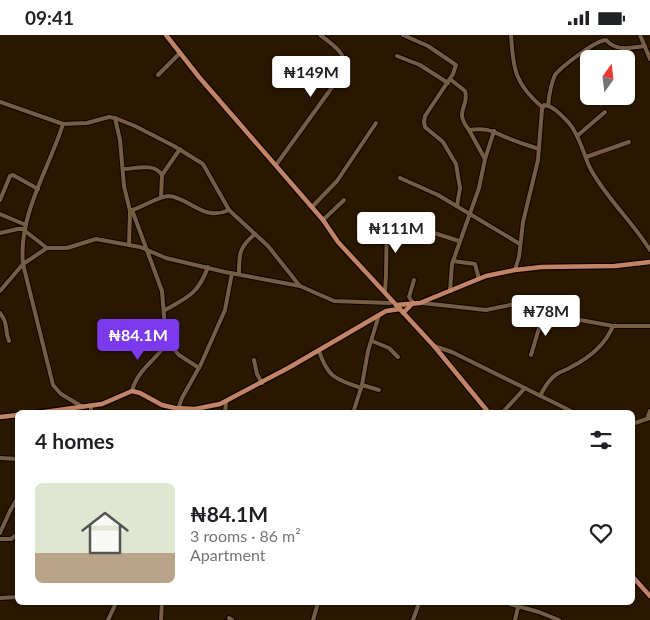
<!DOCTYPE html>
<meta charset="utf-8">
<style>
body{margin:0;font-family:Lato,sans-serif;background:#f2f2f2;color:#202124;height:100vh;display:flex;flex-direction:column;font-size:19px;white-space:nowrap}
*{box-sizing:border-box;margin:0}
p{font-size:16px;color:#757577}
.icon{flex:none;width:28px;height:28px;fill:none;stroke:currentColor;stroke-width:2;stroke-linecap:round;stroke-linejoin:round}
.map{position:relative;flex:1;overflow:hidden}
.details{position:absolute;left:15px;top:375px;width:620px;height:195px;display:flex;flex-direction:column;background:#fff;border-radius:8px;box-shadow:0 1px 4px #0004}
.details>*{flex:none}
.needle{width:32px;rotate:14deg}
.tools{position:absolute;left:580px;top:15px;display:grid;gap:10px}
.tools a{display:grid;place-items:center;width:55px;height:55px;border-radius:8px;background:#fff;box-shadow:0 1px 4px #0004;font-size:25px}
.price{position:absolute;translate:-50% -42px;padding:0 11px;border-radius:5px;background:#fff;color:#222;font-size:16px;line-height:32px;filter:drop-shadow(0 1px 2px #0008)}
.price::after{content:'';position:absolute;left:50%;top:30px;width:15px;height:11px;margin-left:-8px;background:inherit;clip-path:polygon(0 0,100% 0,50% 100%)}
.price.current{background:#7c3aed;color:#fff}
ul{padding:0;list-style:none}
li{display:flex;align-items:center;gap:15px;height:125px;padding:0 20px}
li span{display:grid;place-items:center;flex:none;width:140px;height:100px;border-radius:8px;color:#555}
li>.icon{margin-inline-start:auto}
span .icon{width:60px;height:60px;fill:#fffc;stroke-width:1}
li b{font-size:21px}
h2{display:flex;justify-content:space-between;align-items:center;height:60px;padding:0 20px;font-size:21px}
.status{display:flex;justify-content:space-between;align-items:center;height:35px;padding:0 25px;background:#fff;direction:ltr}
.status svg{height:14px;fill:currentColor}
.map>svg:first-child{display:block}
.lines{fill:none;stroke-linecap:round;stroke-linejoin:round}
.minor-casing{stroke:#110300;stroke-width:6}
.major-casing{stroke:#110300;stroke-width:7}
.minor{stroke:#755e44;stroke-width:4}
.major{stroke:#c28467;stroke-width:4.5}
</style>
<div class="status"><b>09:41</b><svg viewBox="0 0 49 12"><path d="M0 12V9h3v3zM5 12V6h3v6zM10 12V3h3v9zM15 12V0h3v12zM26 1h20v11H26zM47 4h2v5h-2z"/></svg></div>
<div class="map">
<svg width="650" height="585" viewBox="0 0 650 585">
<rect width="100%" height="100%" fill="#2a1700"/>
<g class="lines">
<!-- minor casing -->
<g class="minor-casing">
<g id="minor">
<path d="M403,0L428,11L456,30L453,39L425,81L424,87L425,92L443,107L456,129L460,153L457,171"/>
<path d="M511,0C513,34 515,49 542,72"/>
<path d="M640,0L650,24"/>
<path d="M397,21L420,30L448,48"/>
<path d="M158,40L180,18"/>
<path d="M450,44L465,56C470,72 453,75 469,95C492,92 493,98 513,105C522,109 531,111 539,114"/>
<path d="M0,67L63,89L87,88L109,82L115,83L135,91L174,111L203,129L229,175L268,211L299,250"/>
<path d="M548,71C549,61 551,49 555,40C561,32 596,5 606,5C617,17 630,13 645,11"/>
<path d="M115,83L120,105L124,151L130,176L129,210"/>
<path d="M63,89C49,134 18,180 23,229L53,350L61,359L83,372"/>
<path d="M469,95L485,124"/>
<path d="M577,101L605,77"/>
<path d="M586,122L629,107"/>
<path d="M276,130L346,33C346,18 331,8 320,0"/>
<path d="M123,134C135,134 154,127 162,140L161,162"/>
<path d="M162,140L180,114"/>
<path d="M400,143L438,160L520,209"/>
<path d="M0,165L10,141L13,140L38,154"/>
<path d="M312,172L337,146L376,88"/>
<path d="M132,175L162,256L166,306L179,320L199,333"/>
<path d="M132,175C144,172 158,161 169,161C190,163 204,187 229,175"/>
<path d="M0,179L26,190"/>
<path d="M323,185L344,165"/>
<path d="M25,196L47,213"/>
<path d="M0,198L18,194H25"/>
<path d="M434,198L459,206"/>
<path d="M453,226L475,229L479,244"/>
<path d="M515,235L519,222L523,187L538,125L542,74L544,70C554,71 562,81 569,88C580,101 583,118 590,133C606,163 632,186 650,215"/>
<path d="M239,239C239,219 239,212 255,199"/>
<path d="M0,256L23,229L47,213H67L96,204L140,212L166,223L225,237L300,251L334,266L390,268"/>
<path d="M385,256L386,241L387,180"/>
<path d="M450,256L452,229L479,153L485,124L494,96"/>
<path d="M413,268L409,262L414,245"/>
<path d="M422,268L486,275L524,267L564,282L613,291H650"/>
<path d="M165,275C188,262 198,259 208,232"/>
<path d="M0,278C9,290 4,293 9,306"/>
<path d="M372,306L389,313L398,322"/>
<path d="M434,311L452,317L575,378"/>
<path d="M319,316C328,343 336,344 361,353"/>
<path d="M531,320L540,290L549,277"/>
<path d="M254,325L257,339L262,348"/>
<path d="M362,350L379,355"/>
<path d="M132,356C137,335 156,325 167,308"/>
<path d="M540,361C544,353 549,344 557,339C561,336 567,335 571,332C589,323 605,310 613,291"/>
<path d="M91,371V378"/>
<path d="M178,374L182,363L201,329L225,275L232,238"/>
<path d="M225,378L226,367"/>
<path d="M353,378L362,350L368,316L379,280"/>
<path d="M502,378L525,353"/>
<path d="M647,384L650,376"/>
<path d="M632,389L650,383"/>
<path d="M0,423L18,424"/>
<path d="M0,498L10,476L18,462"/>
<path d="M0,504H11L18,499"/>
<path d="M0,563L18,562"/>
<path d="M509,568L510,569L539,577L559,585"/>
<path d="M229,583L232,585"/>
<path d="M108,585L116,568"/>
<path d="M161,585L162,568"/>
<path d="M313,585L318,568"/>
<path d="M413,585L419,568"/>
<path d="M515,585L518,572"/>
</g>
</g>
<!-- major casing -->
<g class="major-casing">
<g id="major">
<path d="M166,0L199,42L323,185L338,207L434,311L489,378"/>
<path d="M396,270L420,268L486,241L515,235L542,232L615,231L650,227"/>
<path d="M403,278L413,268"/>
<path d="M37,378L102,369L132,356L140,358L162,370L175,373L195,374L220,369L290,332L386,276L400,274"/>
<path d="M0,382L18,380"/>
<path d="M632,541L650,561"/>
</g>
</g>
<!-- minor -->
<use href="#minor" class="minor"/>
<!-- major -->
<use href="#major" class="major"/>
</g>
</svg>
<div class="tools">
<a><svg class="needle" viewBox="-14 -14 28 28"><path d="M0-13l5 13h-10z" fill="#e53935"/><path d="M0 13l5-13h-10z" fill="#757577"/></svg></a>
</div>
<b class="price" style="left:311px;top:63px">₦149M</b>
<b class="price" style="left:396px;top:219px">₦111M</b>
<b class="price" style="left:546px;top:302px">₦78M</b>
<b class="price current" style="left:138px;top:326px">₦84.1M</b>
<section class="details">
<h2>4 homes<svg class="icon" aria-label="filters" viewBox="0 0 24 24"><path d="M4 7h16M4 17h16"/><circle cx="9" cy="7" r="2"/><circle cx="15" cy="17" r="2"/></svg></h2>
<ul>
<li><span style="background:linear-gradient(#dfe7d0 70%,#b9a48a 0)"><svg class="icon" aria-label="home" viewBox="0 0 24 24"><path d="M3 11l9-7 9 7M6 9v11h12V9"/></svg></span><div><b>₦84.1M</b><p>3 rooms · 86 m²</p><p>Apartment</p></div><svg class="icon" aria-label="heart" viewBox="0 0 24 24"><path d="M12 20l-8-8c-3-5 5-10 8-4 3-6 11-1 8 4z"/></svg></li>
</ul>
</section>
</div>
